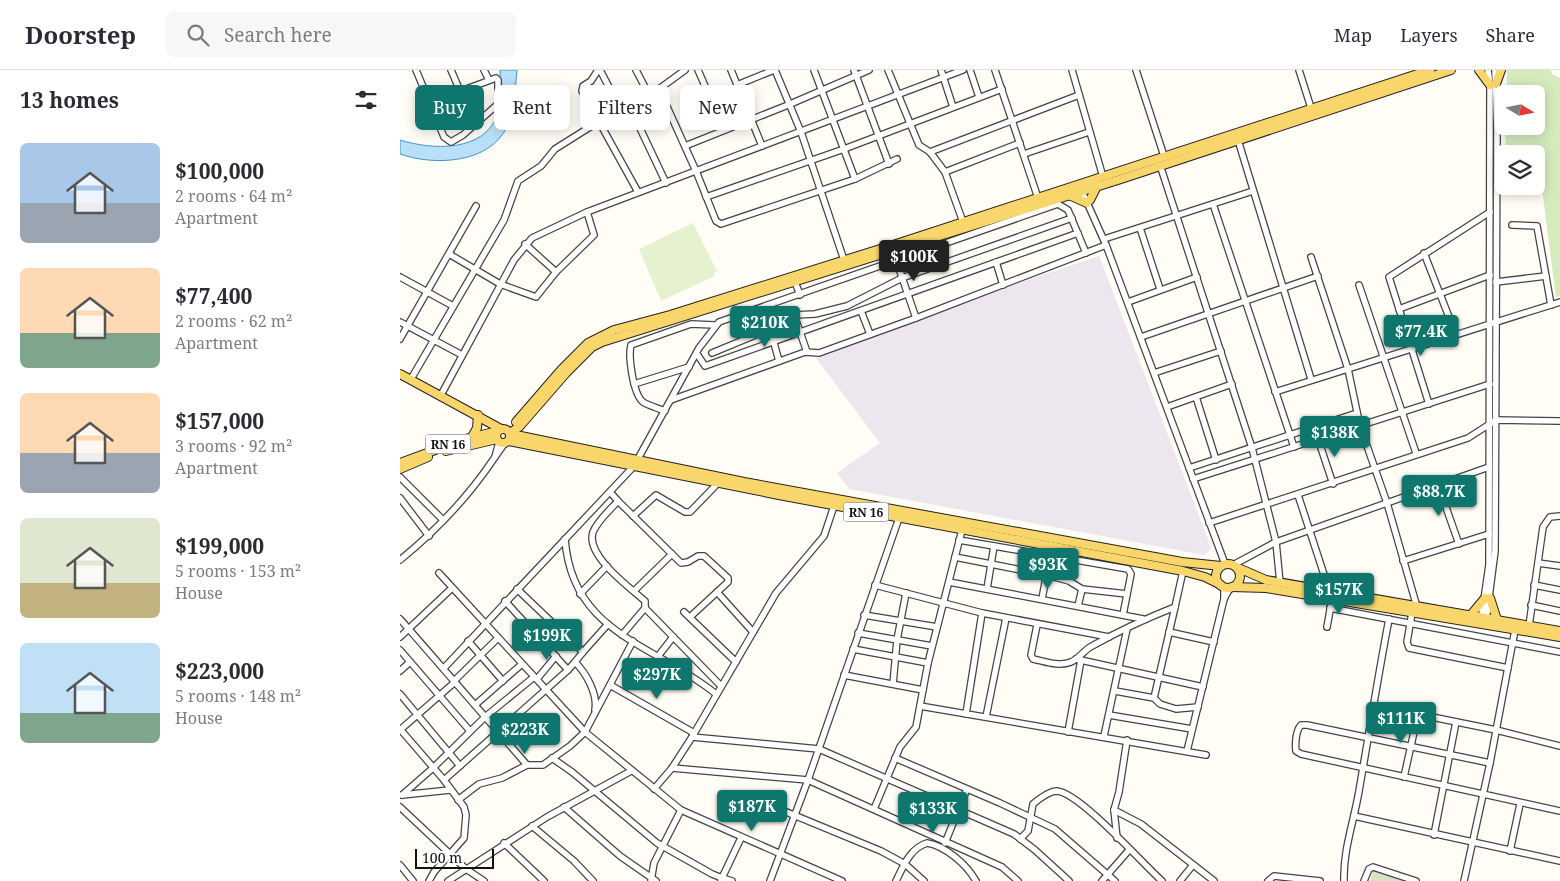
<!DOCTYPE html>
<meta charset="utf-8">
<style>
body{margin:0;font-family:"Noto Serif",serif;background:#f7f7f7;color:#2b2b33;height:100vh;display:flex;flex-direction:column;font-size:19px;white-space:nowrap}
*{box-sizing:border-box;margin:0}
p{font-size:16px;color:#7c7c81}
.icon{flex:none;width:28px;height:28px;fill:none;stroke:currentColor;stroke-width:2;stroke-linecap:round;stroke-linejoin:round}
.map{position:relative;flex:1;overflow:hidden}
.panel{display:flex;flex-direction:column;background:#fff;width:400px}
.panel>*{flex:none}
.hud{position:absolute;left:15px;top:15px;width:475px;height:45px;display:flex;gap:10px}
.needle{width:32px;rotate:100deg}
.controls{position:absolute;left:1095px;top:15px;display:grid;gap:10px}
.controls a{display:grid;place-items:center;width:50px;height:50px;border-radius:8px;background:#fff;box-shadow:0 2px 12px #0003;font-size:25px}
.scale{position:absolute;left:15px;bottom:12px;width:79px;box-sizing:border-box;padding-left:5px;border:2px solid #111;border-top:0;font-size:14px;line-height:18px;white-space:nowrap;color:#111;-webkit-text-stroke:4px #fff;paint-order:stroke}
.price{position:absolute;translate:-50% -42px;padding:0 11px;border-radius:5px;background:#0f766e;color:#fff;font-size:16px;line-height:32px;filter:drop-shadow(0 1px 2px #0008)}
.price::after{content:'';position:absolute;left:50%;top:30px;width:15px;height:11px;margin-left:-8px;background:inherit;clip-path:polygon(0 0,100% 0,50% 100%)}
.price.selected{background:#222;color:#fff}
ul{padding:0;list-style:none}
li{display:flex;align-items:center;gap:15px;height:125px;padding:0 20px}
li span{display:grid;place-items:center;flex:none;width:140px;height:100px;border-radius:8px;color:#555}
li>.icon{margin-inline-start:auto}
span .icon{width:60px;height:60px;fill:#fffc;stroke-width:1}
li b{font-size:21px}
h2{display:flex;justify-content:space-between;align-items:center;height:60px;padding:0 20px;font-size:21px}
.tag{padding:0 18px;border-radius:8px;background:#fff;box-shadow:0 2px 12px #0003;font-size:18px;line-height:45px}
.tag.selected{background:#0f766e;color:#fff}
header{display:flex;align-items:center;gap:30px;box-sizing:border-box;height:70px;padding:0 25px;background:#fff;border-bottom:1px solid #e1e1e2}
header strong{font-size:24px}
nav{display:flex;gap:28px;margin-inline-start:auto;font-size:18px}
.search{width:350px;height:45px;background:#f7f7f7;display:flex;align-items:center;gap:12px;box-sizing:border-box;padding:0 18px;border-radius:8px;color:#7c7c81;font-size:19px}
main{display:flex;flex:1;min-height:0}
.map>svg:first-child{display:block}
.industrial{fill:#eee6ef}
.green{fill:#d5ebbd}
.cemetery{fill:#d9e3c4}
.pitch{fill:#e6f2cf}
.water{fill:#b9e0f7;stroke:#3f96cf}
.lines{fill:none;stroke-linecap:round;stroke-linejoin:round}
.minor-casing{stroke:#444;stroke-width:8}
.major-casing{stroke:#222;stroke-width:10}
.minor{stroke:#fff;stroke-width:5.5}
.major{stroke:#f9d66b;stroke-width:8}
.labels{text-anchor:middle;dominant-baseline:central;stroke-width:5;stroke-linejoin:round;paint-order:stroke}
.shield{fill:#fff;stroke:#585858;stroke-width:1}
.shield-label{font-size:12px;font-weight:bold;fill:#111}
</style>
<header>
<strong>Doorstep</strong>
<div class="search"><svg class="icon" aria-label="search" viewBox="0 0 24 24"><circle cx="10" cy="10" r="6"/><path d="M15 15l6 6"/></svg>Search here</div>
<nav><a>Map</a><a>Layers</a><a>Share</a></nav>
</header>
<main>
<section class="panel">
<h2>13 homes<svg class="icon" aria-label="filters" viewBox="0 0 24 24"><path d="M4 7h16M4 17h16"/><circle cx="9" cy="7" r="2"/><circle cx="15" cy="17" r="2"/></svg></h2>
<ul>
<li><span style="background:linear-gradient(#a9c7e8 60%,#9aa5b1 0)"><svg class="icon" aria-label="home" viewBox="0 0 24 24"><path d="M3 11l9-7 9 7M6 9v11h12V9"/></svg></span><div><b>$100,000</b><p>2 rooms · 64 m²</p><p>Apartment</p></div></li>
<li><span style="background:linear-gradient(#ffd9b3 65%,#7fa58c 0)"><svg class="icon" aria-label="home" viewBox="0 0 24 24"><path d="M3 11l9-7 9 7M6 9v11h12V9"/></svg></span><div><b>$77,400</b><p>2 rooms · 62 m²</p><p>Apartment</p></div></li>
<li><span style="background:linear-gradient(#ffd9b3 60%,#9aa5b1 0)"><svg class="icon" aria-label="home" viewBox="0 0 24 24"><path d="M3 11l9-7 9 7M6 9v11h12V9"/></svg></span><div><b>$157,000</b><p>3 rooms · 92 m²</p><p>Apartment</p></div></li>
<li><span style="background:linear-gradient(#dfe7d0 65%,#c2b280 0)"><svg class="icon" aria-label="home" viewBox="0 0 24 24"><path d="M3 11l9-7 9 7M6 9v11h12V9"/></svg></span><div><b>$199,000</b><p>5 rooms · 153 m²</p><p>House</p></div></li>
<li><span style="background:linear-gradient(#bfe0f5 70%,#7fa58c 0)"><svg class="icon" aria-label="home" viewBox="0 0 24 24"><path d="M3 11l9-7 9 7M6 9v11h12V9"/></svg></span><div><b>$223,000</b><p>5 rooms · 148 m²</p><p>House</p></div></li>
</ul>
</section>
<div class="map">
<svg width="1160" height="811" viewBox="0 0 1160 811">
<rect width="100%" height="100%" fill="#fffdf5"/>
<!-- industrial -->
<path class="industrial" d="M699,186L811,477L808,482L804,485L449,419L437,403L480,373L416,288L516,248Z"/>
<!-- green -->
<path class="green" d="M1107,0H1151L1152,4L1160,8V226L1156,227L1142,119L1136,114V84H1105L1106,56H1136V24H1107Z"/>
<!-- cemetery -->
<path class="cemetery" d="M973,800L1003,811H970Z"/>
<!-- pitch -->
<path class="pitch" d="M293,153L317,201L314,203L315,206L261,231L239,179Z"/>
<!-- water -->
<path class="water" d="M100,0H117C115,19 115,39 107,57C89,94 34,96 0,84V70C32,80 85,83 98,43C102,29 100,14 100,0Z"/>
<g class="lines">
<!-- minor casing -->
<g class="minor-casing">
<g id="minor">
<path d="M16,0L44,67L51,72L63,65L98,34V10L96,8L31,32"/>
<path d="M51,0L60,21"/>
<path d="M84,0L89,10"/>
<path d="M198,0L191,11L183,16L182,21L238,122"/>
<path d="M200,0L221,40"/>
<path d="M236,0L249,25"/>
<path d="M298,0L324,60"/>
<path d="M331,0L362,76"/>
<path d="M375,0L401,62L444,190"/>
<path d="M414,0L455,109"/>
<path d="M454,0L489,94"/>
<path d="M488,0L519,75L530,82L545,102L563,152"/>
<path d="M541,0L553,37"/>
<path d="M570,0L579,27"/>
<path d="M595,0L638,128"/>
<path d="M672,0L703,107"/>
<path d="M736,0L764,86"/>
<path d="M899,0L912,41"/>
<path d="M337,15L374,0"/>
<path d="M259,19L296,101L316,151L321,154L455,109L497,89"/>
<path d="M229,35L266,113"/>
<path d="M838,70L911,309"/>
<path d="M285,76L388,35L469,0"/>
<path d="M530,82L679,25"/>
<path d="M624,84L689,62"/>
<path d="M760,95L852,378L876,472L880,513"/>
<path d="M545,102L620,73"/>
<path d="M681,119L706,175L825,494"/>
<path d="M306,127L444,79L602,19"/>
<path d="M658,134L668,140L686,183"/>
<path d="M813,134L894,377"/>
<path d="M1112,155L1137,156L1151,235"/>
<path d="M740,158L760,219"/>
<path d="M704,169L853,121"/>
<path d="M125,174L156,202"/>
<path d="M493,181L516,248"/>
<path d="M1024,183L1056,265"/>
<path d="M49,184L100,214L136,227L156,202L194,165L187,142"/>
<path d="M911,187L948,299L960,356L987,433L1017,537"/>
<path d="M596,192L603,215"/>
<path d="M0,207L53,236"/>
<path d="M395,212L400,225"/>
<path d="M1096,212L1146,206"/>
<path d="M959,215L1016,383"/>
<path d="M728,232L797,207"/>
<path d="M999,239L1090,205"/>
<path d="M461,241L470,264"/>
<path d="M394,245L407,282"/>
<path d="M0,252L62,285"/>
<path d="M370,259L379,291"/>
<path d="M741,267L918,206"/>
<path d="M0,269L76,136"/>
<path d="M312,283L370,259L394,245L415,244L447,236L502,208L672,148"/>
<path d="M297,284L305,296L678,163"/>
<path d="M754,303L821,281"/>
<path d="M11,309L104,150L118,111L141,96L155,79L198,52L259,19L285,0"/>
<path d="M234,314L289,297"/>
<path d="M875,322L1160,232"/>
<path d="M41,325L114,190L132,168L187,142L563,0"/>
<path d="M796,327L816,390"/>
<path d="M271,330L405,282L419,283L516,248L706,175"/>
<path d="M1029,334L989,207L1090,142"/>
<path d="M767,337L832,314"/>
<path d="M265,341C258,338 249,336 243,332C233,324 228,286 231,275L291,254L315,255"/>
<path d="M918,369L933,414"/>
<path d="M99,372L95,387L105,373"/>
<path d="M789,398L957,343"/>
<path d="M0,407L43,450"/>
<path d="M793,409L1090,314"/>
<path d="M1038,415L1059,474"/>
<path d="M210,422L218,431C210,440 198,450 193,462C185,485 229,517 245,531V538"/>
<path d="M898,425L932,529L927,557"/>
<path d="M0,428L29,466"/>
<path d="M218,431L281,493L288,492L298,486H304L328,508V512L290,547"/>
<path d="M233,446L256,425L285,442H290L318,413"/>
<path d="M809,453L1068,368L1096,350L1160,351"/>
<path d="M165,469C172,564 253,573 316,624"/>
<path d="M559,470L728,499L731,504L723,545"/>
<path d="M555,487L647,505L669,511L682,519L727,524"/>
<path d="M0,490C37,460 69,426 95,387"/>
<path d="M1003,491L1089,464"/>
<path d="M1138,493L1160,496"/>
<path d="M833,495L876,472L1089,397"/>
<path d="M39,503L185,662L281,740L442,811"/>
<path d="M549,512L743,549"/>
<path d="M475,515L582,543L709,567"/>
<path d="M1134,515L1160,520"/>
<path d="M824,517V529L830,518"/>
<path d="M117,519L183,582L175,592"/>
<path d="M587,519L594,476"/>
<path d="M234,521L272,484"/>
<path d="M317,522L353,562"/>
<path d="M180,524L207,496"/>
<path d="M642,529L650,486"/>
<path d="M105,531L168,600L175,592C186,603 198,624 195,640"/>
<path d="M1131,535L1160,541"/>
<path d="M678,536L682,519"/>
<path d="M930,538L1160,582"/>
<path d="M284,542L336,592"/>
<path d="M1012,543L1007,572L1009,578L1108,598"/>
<path d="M464,545L537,557"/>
<path d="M0,549L127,695"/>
<path d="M1081,550L1089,495L1090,15L1088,0"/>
<path d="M1086,551L1095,481L1097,62L1095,0"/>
<path d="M637,555L631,585L633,589C644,591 659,597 671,592C679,589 684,580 692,576C719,561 747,548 775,537L783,501"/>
<path d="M1129,556L1143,457L1150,447L1160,446"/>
<path d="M769,562L814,572"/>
<path d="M458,563L532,576"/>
<path d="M222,565L245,538L321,616"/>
<path d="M0,567L52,518"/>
<path d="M68,571L103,611"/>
<path d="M453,579L528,593"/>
<path d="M0,580L70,661"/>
<path d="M183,582L208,554"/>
<path d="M259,585L273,567"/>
<path d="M676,589L803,617"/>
<path d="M44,598L234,396L299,278L319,252L658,134L656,129"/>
<path d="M0,601L10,592"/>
<path d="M444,605L523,620"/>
<path d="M54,611L98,568"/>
<path d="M493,614L497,570L506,523"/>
<path d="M210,615L294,663"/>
<path d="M715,621L754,628L760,634L776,639L798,637"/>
<path d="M0,624L60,696"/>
<path d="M754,628L775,537"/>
<path d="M75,635L122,594"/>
<path d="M973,635L1096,660L1160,676"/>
<path d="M520,636L806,685"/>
<path d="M566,644L582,543"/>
<path d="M709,645L792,659"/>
<path d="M586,647L606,548"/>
<path d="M0,659L44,710L64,737L66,745L64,768L34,802L29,811"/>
<path d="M0,660L55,612"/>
<path d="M668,662L681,590"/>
<path d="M704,666L727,559"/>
<path d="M292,667L419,679L614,764L635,780L669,811"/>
<path d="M727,670L719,722L714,740L741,754L814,811"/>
<path d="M787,681L824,529"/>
<path d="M152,688L172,702L257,773L312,804L322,808L341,768"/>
<path d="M495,688L600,733L655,759L715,811"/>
<path d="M1090,693L907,655H901C896,660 895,673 896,681L901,684L1160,741"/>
<path d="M272,698L408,710L602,797L618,811"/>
<path d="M1004,707L1018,644"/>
<path d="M44,710L168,600"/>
<path d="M254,719L272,698L292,667L376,523L424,466L435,433"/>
<path d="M2,725L33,698L85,647L134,607L137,609L156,586"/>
<path d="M2,725L50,720"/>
<path d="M350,727L481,781L505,794L524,811"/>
<path d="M58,730L79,714L102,708L127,695H143L170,676L185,662L233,571"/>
<path d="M0,737L66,799L84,811"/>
<path d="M164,737L220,786L256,811"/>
<path d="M474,739L500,677L516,657L528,593L563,456"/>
<path d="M714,740L717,768"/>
<path d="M954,746L1160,791"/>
<path d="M132,756L174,791L193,811"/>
<path d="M1034,765L1056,652"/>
<path d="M620,769L628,761L633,734C639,729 649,721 657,721C680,723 742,793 762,811"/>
<path d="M104,773L144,811"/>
<path d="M545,773L567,719"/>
<path d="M1110,781L1120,734"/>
<path d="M0,795L13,811"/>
<path d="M321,810L322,808L332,811"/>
<path d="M48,811L147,747L231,701"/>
<path d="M251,811L254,793L281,740"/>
<path d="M370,811L408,710L499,448"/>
<path d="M496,811C503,797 510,778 527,773C546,776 567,795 576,811"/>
<path d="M702,811L729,780"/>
<path d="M780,811L793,795"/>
<path d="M868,811L874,806L920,811"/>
<path d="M944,811C943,780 954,751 959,721C969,664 978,606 989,549"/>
<path d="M964,811L969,799L973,797L1016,811"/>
<path d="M1064,811L1090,693L1115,560"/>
</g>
</g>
<!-- major casing -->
<g class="major-casing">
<g id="major">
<path d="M1079,0L1090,15"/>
<path d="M1096,14L1101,0"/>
<path d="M669,125L687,133"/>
<path d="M690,130L697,116"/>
<path d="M0,304L101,359"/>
<path d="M116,352L161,300L188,273L214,260L270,245L493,175L1030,0"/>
<circle cx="103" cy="366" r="7"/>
<path d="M110,363L119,357L166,303L192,277L202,272L721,109L1051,0"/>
<path d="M111,364L344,412L782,492L821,496"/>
<path d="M72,367L77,358L78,345"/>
<path d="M109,371L379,425L783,501L805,507L821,515"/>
<path d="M46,381L97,369"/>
<path d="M0,393L65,369L98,361"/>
<path d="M0,399L28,387"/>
<circle cx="828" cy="506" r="12"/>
<path d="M836,497L866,510L1160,561"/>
<path d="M832,517L866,518L1160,567"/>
<path d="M1090,528L1097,550"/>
<path d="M1070,546L1085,528"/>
</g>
</g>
<!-- minor -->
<use href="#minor" class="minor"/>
<!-- major -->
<use href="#major" class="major"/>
</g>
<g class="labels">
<!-- shield labels -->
<g class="shield">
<rect x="25.5" y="364.5" width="45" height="19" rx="4"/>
<rect x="443.5" y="432.5" width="45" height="19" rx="4"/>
</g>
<g class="shield-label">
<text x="48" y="374">RN 16</text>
<text x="466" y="442">RN 16</text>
</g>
</g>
</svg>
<div class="controls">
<a><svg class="needle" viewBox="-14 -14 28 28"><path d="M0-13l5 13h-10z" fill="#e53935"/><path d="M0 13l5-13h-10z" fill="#7c7c81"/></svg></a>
<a><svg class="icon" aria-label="layers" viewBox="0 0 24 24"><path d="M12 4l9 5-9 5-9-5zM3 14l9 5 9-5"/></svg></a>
</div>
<div class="scale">100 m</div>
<b class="price selected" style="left:514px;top:212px">$100K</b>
<b class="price" style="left:365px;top:278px">$210K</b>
<b class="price" style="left:1021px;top:287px">$77.4K</b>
<b class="price" style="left:935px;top:388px">$138K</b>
<b class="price" style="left:1039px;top:447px">$88.7K</b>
<b class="price" style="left:648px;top:520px">$93K</b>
<b class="price" style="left:939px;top:545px">$157K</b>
<b class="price" style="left:147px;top:591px">$199K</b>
<b class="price" style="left:257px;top:630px">$297K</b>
<b class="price" style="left:1001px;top:674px">$111K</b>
<b class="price" style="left:125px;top:685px">$223K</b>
<b class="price" style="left:352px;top:762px">$187K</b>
<b class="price" style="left:533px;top:764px">$133K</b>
<div class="hud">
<a class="tag selected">Buy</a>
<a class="tag">Rent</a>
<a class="tag">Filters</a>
<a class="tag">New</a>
</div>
</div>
</main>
